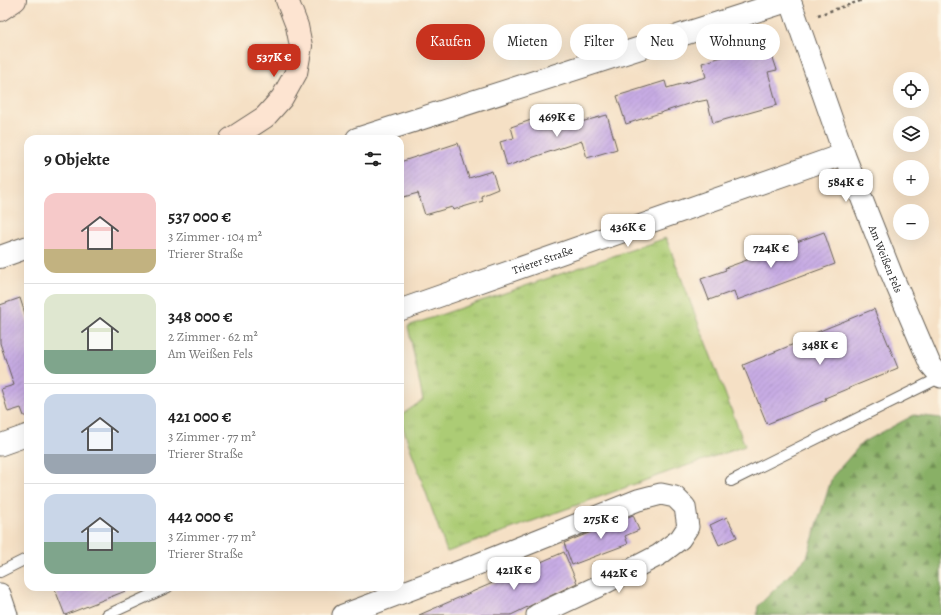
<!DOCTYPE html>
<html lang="de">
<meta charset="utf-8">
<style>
body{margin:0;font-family:Alegreya,serif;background:#f2f2f2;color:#222;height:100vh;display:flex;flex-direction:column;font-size:15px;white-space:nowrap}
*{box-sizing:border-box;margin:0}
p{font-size:13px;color:#767676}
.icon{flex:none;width:22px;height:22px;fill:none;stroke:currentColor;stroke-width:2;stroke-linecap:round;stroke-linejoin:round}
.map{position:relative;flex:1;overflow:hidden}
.panel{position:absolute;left:24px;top:135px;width:380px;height:456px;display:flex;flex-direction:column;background:#fff;border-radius:12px;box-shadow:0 4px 16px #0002}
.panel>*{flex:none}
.hud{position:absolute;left:416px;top:24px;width:380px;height:36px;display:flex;gap:8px}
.controls{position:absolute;left:893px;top:72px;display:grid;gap:8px}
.controls a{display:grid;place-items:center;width:36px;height:36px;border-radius:50%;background:#fff;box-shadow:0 4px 16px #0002;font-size:20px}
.price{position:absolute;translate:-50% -34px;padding:0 9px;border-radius:8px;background:#fff;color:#222;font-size:13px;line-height:26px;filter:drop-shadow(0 1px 2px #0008)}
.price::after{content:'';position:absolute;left:50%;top:24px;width:12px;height:9px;margin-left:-6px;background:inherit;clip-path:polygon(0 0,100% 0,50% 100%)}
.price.active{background:#c8321e;color:#fff}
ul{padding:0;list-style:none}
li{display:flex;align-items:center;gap:12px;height:100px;padding:0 20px}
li+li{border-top:1px solid #e0e0e0}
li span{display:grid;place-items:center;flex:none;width:112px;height:80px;border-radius:12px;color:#555}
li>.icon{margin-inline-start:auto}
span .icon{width:48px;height:48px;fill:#fffc;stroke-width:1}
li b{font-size:17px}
h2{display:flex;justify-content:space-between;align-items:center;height:48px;padding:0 20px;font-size:17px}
.chip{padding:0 14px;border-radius:18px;background:#fff;box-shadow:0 4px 16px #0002;font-size:14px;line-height:36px}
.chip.active{background:#c8321e;color:#fff}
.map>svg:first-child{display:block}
.grass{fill:url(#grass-tufts);stroke:#647448}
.forest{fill:url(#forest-firs);stroke:#526641}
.building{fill:url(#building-hatch)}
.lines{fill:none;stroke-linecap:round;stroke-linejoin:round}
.service-casing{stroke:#686157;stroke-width:12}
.minor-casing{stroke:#686157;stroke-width:23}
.tertiary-casing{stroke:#686157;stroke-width:24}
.secondary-casing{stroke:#686157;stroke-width:24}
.path{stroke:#686157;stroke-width:2.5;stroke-dasharray:3 3;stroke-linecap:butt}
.service{stroke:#fff;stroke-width:10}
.minor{stroke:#fff;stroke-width:21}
.tertiary{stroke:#fff;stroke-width:22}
.secondary{stroke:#fde4d1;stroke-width:22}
.labels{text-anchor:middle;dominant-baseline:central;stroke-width:3;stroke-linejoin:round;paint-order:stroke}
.street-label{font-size:11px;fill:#1c1c1c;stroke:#fcf5e5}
</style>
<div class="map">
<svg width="941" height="615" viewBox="0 0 941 615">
<defs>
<pattern id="grass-tufts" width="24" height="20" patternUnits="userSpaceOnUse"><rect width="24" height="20" fill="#accc74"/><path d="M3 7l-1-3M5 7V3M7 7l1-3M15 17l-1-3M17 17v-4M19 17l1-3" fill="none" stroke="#93af64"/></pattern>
<pattern id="forest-firs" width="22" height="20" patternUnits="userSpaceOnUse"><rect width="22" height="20" fill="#89b066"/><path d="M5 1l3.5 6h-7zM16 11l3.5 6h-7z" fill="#6f8e53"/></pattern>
<pattern id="building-hatch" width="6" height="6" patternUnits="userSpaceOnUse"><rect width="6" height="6" fill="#c7ace4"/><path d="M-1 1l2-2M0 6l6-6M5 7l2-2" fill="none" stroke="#aa93c3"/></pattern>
</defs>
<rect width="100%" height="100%" fill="#fcf5e5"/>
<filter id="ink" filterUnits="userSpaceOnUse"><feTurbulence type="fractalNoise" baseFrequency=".025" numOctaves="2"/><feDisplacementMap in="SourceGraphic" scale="8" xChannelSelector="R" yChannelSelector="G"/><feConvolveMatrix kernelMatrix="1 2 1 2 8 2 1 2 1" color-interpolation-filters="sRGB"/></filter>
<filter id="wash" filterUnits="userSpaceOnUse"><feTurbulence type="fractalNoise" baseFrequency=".012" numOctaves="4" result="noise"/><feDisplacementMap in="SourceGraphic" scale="16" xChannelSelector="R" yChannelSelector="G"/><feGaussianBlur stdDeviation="0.9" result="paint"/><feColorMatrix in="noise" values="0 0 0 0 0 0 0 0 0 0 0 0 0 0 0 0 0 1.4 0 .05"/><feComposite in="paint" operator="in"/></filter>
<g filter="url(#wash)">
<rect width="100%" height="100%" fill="#f5e0c5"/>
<!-- grass -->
<path class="grass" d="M666,238L745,446L671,471L447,552L400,419V416L423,400L408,326Z"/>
<!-- forest -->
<path class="forest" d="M914,415L941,418V615H757L758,606L807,557L832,477L862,443Z"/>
<g id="blocks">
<!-- building -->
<g class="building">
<path d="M768,43L777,70L768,72L777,105L713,123L707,100L697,102V101L626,124L617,96L665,81L667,88L706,77L702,63Z"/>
<path d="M557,111L562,127L607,115L617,149L587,158L582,141L507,166L500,142L514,138L511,127Z"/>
<path d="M458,143L469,178L492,171L498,189L481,196L483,201L453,210L452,207L425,215L418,193L400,198V162Z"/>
<path d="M824,232L835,264L737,300L734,291L709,300L701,279L726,270L725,268Z"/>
<path d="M20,298L28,323V416H24L21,408L8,412L1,389L14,385L0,343V305Z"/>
<path d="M874,309L898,368L825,398L826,400L767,424L743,365L816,335L815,333Z"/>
<path d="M633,515L639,530L625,536L628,544L572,565L564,543Z"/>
<path d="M727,517L737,537L719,545L710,525Z"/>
<path d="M564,552L577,583L511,615H419Z"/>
<path d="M54,587H132L133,588L65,615Z"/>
</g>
</g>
</g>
<g filter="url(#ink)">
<use href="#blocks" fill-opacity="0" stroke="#686157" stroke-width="1"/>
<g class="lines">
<!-- service casing -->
<g class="service-casing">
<g id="service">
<path d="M731,481L941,377"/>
<path d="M0,572L28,558"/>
<path d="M107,615L168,587"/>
</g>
</g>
<!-- minor casing -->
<g class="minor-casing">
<g id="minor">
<path id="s1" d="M790,0L844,154L892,275L930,364L941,377"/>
<path id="s2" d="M400,310L844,154"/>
<path d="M0,445L28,435"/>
<path d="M0,594L7,615"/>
<path d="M343,615L468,568L638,500L661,494L675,497L685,507L688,527L680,539L659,555L603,584L537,615"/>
</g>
</g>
<!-- tertiary casing -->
<g class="tertiary-casing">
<g id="tertiary">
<path d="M357,139L790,0"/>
<path d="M0,257L28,247"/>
</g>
</g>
<!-- secondary casing -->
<g class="secondary-casing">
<g id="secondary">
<path d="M0,10L15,0"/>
<path d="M231,139L265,117L282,98L296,73L301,46L297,26L287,0"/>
</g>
</g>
<!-- path -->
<path class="path" d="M818,15L863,0"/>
<!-- service -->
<use href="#service" class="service"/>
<!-- minor -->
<use href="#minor" class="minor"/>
<!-- tertiary -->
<use href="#tertiary" class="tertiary"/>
<!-- secondary -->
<use href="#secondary" class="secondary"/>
</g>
</g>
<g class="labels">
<!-- street labels -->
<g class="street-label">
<text stroke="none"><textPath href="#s1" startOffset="276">Am Weißen Fels</textPath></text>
<text stroke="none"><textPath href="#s2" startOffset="151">Trierer Straße</textPath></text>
</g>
</g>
</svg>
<div class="controls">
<a><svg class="icon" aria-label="locate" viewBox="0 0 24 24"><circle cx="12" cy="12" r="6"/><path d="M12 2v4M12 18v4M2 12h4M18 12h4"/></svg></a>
<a><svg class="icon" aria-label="layers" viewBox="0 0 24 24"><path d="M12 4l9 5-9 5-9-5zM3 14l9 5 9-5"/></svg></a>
<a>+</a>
<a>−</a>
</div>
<b class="price active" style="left:274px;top:78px">537K €</b>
<b class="price" style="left:557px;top:138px">469K €</b>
<b class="price" style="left:846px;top:203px">584K €</b>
<b class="price" style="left:628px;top:248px">436K €</b>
<b class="price" style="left:771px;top:269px">724K €</b>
<b class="price" style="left:820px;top:366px">348K €</b>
<b class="price" style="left:601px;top:540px">275K €</b>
<b class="price" style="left:514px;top:591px">421K €</b>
<b class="price" style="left:619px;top:594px">442K €</b>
<div class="hud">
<a class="chip active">Kaufen</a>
<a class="chip">Mieten</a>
<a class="chip">Filter</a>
<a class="chip">Neu</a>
<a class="chip">Wohnung</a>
</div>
<section class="panel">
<h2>9 Objekte<svg class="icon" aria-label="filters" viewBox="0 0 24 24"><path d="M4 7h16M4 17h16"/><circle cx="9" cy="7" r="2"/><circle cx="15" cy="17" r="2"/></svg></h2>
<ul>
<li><span style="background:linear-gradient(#f6c9c9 70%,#c2b280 0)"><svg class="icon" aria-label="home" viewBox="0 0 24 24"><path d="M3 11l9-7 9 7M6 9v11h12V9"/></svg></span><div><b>537 000 €</b><p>3 Zimmer · 104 m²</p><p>Trierer Straße</p></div></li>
<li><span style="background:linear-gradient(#dfe7d0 70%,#7fa58c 0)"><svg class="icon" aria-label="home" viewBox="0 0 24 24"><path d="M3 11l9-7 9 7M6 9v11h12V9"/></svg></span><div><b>348 000 €</b><p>2 Zimmer · 62 m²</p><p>Am Weißen Fels</p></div></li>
<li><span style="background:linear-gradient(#c9d6e8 75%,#9aa5b1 0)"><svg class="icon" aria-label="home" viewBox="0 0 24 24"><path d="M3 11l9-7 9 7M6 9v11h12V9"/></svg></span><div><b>421 000 €</b><p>3 Zimmer · 77 m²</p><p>Trierer Straße</p></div></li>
<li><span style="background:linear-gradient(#c9d6e8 60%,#7fa58c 0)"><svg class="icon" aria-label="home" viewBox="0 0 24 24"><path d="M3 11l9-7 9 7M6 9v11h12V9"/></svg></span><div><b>442 000 €</b><p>3 Zimmer · 77 m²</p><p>Trierer Straße</p></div></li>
</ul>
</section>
</div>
